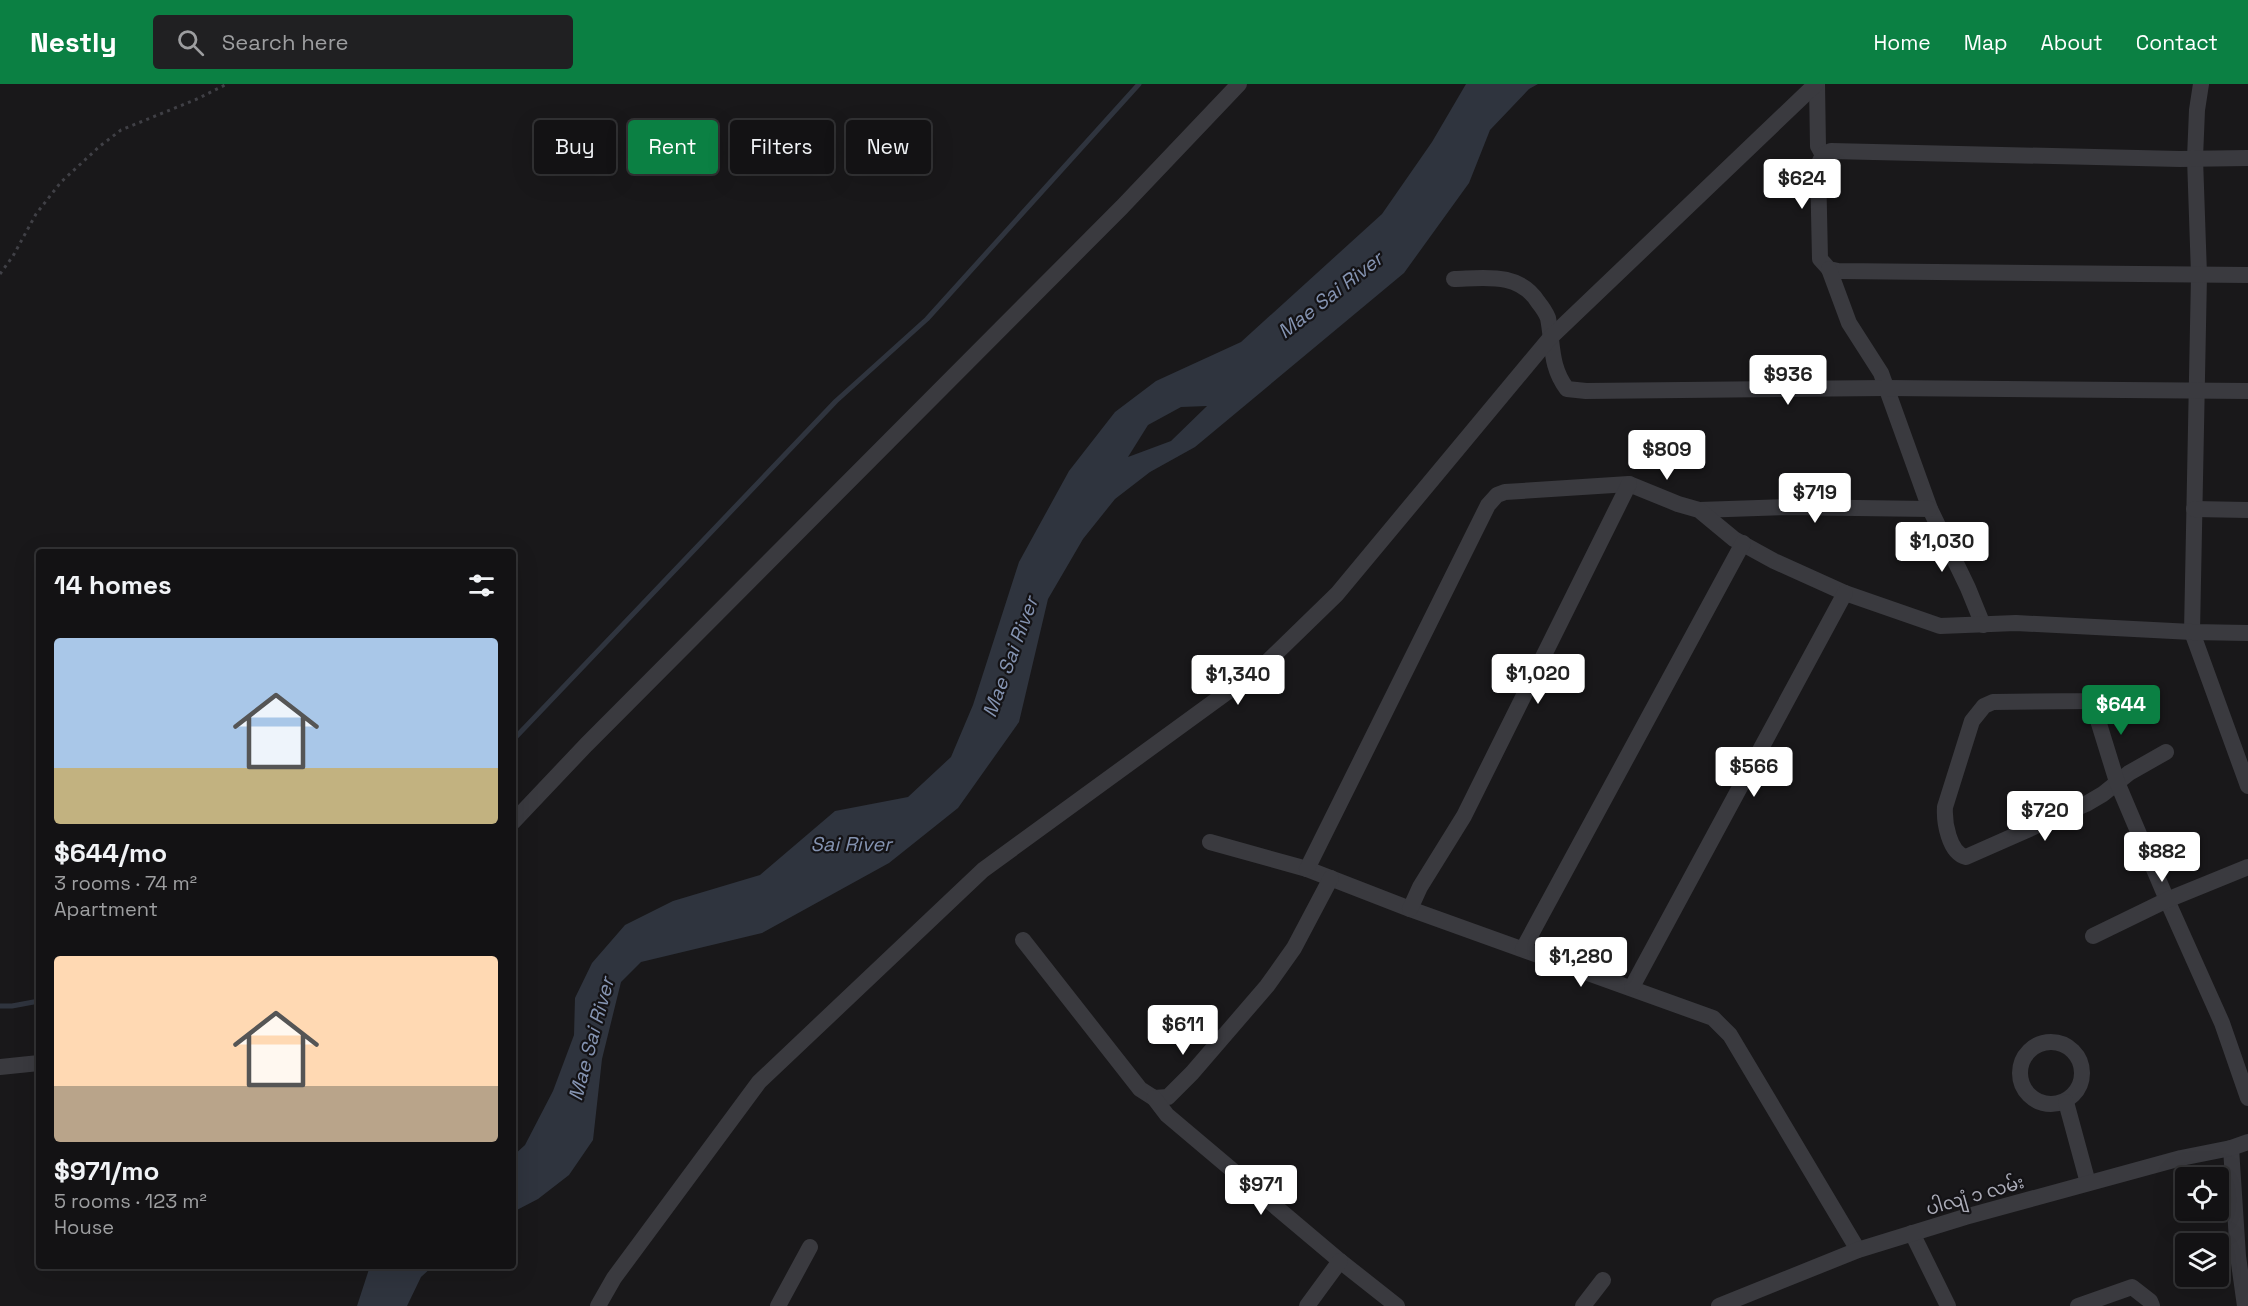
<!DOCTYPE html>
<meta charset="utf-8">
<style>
body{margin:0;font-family:"Space Grotesk","Noto Sans Myanmar",sans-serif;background:#202022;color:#f1f3f6;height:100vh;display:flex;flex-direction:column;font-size:22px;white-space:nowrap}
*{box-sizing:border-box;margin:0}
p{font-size:20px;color:#9d9ea0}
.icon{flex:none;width:33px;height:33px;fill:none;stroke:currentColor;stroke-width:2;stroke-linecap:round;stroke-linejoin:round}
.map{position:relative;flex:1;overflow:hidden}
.sheet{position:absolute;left:36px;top:465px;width:480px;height:720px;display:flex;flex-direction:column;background:#131214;border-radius:6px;box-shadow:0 6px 24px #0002,0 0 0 2px #323234}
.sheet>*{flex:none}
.hud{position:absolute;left:534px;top:36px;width:570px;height:54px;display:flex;gap:12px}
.controls{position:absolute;left:2175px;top:1083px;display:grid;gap:12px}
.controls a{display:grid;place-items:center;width:54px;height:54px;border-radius:6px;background:#131214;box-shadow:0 6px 24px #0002,0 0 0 2px #323234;font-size:30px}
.price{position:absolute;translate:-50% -51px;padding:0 14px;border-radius:6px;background:#fff;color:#222;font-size:20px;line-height:39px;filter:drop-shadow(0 2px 3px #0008)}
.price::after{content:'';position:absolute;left:50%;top:36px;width:18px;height:14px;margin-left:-9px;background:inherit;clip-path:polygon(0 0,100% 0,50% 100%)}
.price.active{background:#0b8043;color:#fff}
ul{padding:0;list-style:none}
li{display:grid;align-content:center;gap:12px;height:318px;padding:0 18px}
li span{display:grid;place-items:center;height:186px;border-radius:6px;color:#555}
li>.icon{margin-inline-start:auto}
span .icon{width:108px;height:108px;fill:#fffc;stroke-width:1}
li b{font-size:26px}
h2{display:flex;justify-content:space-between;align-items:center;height:72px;padding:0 18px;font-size:26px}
.pill{padding:0 21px;border-radius:6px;background:#131214;box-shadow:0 6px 24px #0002,0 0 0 2px #323234;font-size:21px;line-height:54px}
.pill.active{background:#0b8043;color:#fff}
header{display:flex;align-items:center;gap:36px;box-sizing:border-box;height:84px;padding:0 30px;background:#0b8043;color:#fff}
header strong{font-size:28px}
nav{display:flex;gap:33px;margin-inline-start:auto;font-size:21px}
.search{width:420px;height:54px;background:#202022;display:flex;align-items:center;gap:15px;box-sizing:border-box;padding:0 21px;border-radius:6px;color:#9d9ea0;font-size:22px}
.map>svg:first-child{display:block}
.water{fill:#2f343e;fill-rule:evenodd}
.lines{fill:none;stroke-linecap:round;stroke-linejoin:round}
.stream{stroke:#2f343e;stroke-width:5}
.path{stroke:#404046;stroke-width:3;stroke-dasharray:3 4.5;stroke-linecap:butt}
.minor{stroke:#3a3a3f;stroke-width:16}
.labels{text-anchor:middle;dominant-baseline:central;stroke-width:4.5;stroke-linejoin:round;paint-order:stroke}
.street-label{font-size:18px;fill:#acadb9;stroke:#141316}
.water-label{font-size:20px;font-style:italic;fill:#8594b2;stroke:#141316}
</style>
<header>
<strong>Nestly</strong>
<div class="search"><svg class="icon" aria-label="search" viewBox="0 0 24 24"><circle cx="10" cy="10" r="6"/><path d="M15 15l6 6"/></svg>Search here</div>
<nav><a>Home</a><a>Map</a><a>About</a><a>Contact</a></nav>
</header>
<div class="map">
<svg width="2248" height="1222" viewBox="0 0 2248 1222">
<rect width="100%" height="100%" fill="#19181a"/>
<!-- water -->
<g class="water">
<path d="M1466,0H1538L1529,5L1490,46L1469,99L1404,189L1195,363L1150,388L1115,415L1083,455L1048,515L1019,638L958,724L889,779L762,849L641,878L621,898L602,975L593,1056L569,1091L538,1115L513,1128V1072L525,1061L553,1007L574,951L575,914L592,879L625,841L673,817L760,791L835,727L908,713L951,673L973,621L1019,478L1069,387L1115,328L1156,297L1241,258L1382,130L1432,58ZM1207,322L1171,357L1128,373L1148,341L1181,323Z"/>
<path d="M370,1182H433L421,1193L407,1222H357Z"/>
</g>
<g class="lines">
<!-- stream -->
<g class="stream">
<path d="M513,656L836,317L927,235L1139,0"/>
<path d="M0,922H12L39,917"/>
</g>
<!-- path -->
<path class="path" d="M0,190L13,172L36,130L61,98L100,62L121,46L197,15L227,0"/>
<!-- minor -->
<g class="minor">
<path d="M1817,0L1818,62L1823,71"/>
<path d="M2201,0L2197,26L2195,74L2199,191L2192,548L2248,702"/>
<path d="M2248,74L2180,75L1831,67L1823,71L1818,81L1820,175L1829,185L1838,187L2248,191"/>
<path d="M1829,185L1849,239L1881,289L1930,425L1968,504L1983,541"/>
<path d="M1454,195C1486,194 1519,188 1538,218C1542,223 1546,229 1548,234C1553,260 1550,283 1567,305L1586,307L1886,304L2248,307"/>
<path d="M2194,425L2248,426"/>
<path d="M1699,426L1784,423L1930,425"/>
<path d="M2142,614L2092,617L1993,618L1984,622L1972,637L1945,723C1944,738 1949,769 1966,773L2086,720L2103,710L2129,689L2166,668"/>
<path d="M2092,617L2117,698L2167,816L2222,939L2248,1014"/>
<path d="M513,738L586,661L1122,123L1239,0"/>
<path d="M1210,758L1307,785L1410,825L1713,934L1730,951L1858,1166"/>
<path d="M1307,785L1488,421L1497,411L1505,408L1629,400L1678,420L1699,426L1734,455L1774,477L1845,509L1940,542L2016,539L2192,548L2248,549"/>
<path d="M1410,825L1420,803L1464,732L1629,400"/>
<path d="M2093,852L2167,816L2248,783"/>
<path d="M1023,856L1140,1005L1154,1014L1168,1013L1192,989L1267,902L1294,864L1331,794"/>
<path d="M1523,865L1743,459"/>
<path d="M1632,903L1845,509"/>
<circle cx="2051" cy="989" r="31"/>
<path d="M0,983L39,979"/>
<path d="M1154,1014L1167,1031L1340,1177L1397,1222"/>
<path d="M2066,1018L2088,1099"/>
<path d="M2231,1064L2238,1172L2245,1222"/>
<path d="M1912,1149L1948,1222"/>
<path d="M598,1222L614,1194L759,998L983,786L1263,582L1337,510L1550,254L1816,0"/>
<path d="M778,1222L810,1163"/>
<path d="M1307,1222L1340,1177"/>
<path d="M1583,1222L1603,1196"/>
<path d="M1719,1222L1858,1166L1965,1133L2181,1074L2231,1064L2248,1058"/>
<path d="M2078,1222L2132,1203L2150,1217L2152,1222"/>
</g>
</g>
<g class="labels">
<!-- street labels -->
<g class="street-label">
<text transform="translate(1975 1111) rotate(-16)">ပါလျံ ၁ လမ်း</text>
</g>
<!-- water labels -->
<g class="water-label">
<text transform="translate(1330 211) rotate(-38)">Mae Sai River</text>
<text transform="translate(1010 573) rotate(-70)">Mae Sai River</text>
<text x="851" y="760">Sai River</text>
<text transform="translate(591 955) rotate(-75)">Mae Sai River</text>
</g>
</g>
</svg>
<div class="controls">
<a><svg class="icon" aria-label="locate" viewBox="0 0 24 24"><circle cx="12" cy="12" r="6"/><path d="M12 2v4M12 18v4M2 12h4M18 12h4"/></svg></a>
<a><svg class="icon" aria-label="layers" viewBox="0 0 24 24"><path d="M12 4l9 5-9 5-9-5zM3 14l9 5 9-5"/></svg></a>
</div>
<b class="price" style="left:1802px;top:126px">$624</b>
<b class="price" style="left:1788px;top:322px">$936</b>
<b class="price" style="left:1667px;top:397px">$809</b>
<b class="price" style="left:1815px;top:440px">$719</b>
<b class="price" style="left:1942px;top:489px">$1,030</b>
<b class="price" style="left:1538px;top:621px">$1,020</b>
<b class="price" style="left:1238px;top:622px">$1,340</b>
<b class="price active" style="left:2121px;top:652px">$644</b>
<b class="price" style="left:1754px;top:714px">$566</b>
<b class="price" style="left:2045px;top:758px">$720</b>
<b class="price" style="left:2162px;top:799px">$882</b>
<b class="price" style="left:1581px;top:904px">$1,280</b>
<b class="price" style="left:1183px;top:972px">$611</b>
<b class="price" style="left:1261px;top:1132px">$971</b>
<div class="hud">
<a class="pill">Buy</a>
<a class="pill active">Rent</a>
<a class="pill">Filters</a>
<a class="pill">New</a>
</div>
<section class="sheet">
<h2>14 homes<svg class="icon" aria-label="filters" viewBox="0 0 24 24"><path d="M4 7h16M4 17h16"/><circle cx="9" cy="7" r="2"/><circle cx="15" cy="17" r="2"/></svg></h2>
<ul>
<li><span style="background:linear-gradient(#a9c7e8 70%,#c2b280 0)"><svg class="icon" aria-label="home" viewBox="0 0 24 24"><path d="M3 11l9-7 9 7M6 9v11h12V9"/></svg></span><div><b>$644/mo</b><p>3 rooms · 74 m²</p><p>Apartment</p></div></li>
<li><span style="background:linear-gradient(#ffd9b3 70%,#b9a48a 0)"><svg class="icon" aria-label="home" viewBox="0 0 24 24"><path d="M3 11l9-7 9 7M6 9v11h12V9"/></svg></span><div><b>$971/mo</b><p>5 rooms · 123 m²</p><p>House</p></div></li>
</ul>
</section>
</div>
